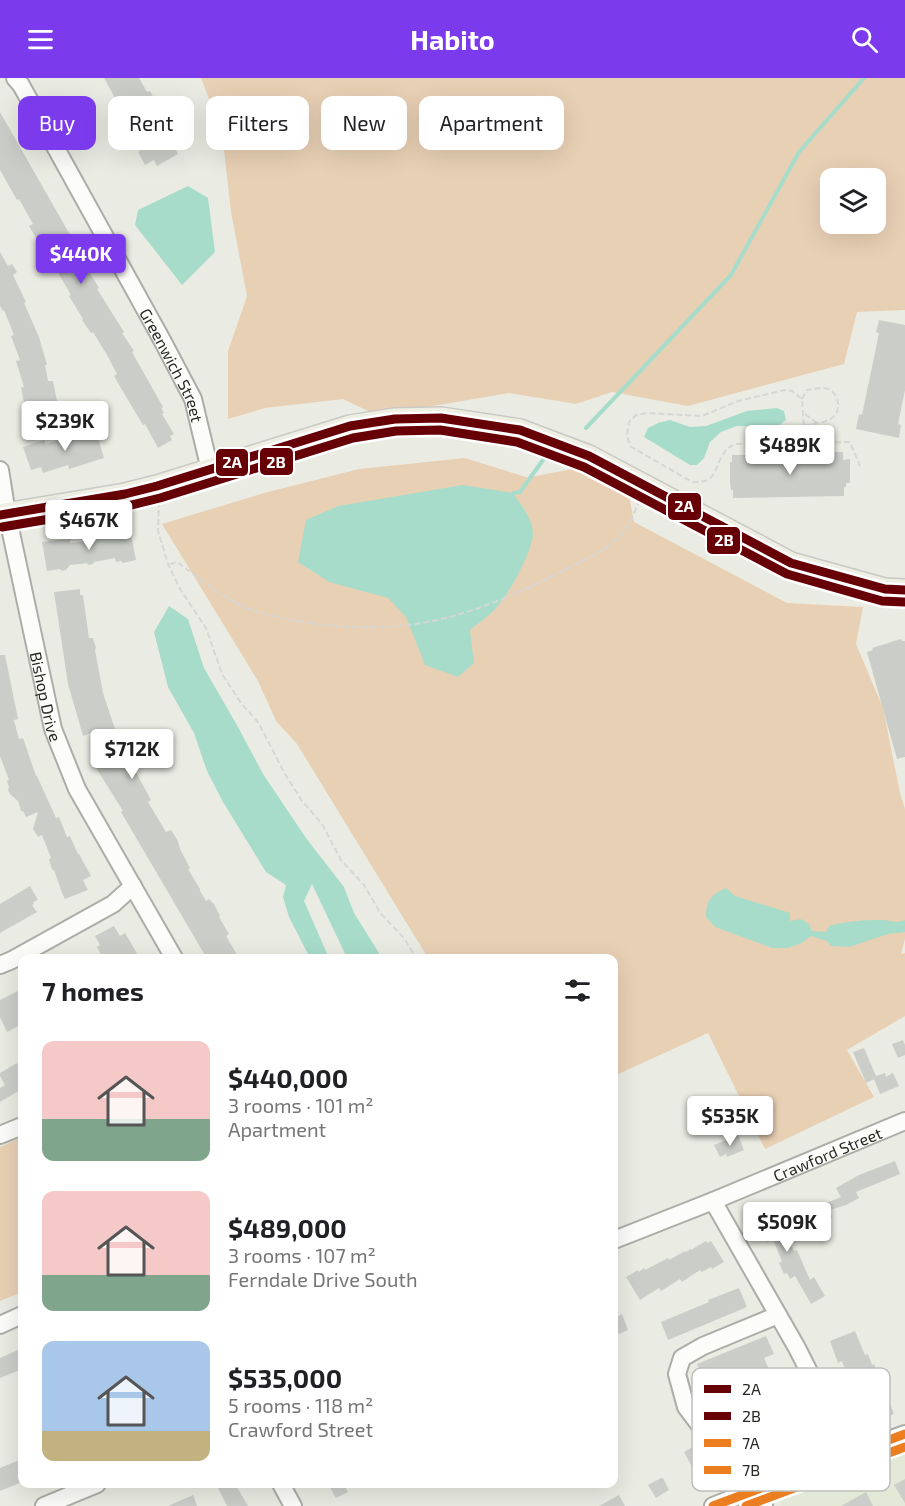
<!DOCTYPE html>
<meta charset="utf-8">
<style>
body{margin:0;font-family:"Exo 2",sans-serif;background:#f6f6f6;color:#202124;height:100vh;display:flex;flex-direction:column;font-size:22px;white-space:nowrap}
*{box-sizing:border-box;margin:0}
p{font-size:20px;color:#757577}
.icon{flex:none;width:33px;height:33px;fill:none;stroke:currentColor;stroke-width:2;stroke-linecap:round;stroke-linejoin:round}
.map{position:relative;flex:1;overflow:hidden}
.details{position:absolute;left:18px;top:876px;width:600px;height:534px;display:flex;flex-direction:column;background:#fff;border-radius:12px;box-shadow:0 6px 24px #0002}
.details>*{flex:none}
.top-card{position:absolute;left:18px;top:18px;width:600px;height:54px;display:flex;gap:12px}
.tools{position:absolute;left:820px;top:90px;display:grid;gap:12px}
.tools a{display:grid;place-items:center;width:66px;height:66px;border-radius:12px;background:#fff;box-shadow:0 6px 24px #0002;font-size:30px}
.price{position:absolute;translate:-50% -51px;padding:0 14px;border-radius:6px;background:#fff;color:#222;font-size:20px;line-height:39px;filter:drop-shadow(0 2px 3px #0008)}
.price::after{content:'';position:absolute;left:50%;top:36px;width:18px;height:14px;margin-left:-9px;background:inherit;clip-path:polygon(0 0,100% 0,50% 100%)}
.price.active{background:#7c3aed;color:#fff}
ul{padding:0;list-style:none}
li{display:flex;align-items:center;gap:18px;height:150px;padding:0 24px}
li span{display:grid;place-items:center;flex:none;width:168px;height:120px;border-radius:12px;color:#555}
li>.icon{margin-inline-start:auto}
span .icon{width:72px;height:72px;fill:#fffc;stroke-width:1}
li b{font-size:26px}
h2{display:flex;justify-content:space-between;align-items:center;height:72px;padding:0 24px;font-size:26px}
.tag{padding:0 21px;border-radius:12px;background:#fff;box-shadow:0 6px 24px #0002;font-size:21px;line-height:54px}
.tag.active{background:#7c3aed;color:#fff}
header{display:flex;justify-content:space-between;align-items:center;height:78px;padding:0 24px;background:#7c3aed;color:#fff;font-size:27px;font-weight:700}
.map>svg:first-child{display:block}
.built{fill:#e4e9d7}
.green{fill:#e8d0b4;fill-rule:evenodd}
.water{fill:#a8dcca}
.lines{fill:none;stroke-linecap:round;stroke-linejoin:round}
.stream{stroke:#a8dcca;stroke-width:4}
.building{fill:#cbcec8}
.minor-casing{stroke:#acada6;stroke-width:20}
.major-casing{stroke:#c8c9c4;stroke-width:24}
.path{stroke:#d6d7d5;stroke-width:2;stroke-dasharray:6 3;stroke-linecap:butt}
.minor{stroke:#fcfcfb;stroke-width:16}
.major{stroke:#efeee3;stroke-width:21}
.bus-1-casing{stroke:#fff;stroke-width:14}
.bus-2-casing{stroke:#fff;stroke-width:14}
.bus-3-casing{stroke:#fff;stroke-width:14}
.bus-4-casing{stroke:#fff;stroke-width:14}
.bus-1{stroke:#660006;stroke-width:9}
.bus-2{stroke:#660006;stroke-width:9}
.bus-3{stroke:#eb7e20;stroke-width:9}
.bus-4{stroke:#eb7e20;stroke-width:9}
.labels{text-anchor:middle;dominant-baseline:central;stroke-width:4.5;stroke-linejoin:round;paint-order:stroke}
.street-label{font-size:16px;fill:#272822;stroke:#fff}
.key{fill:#fff;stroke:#bebebd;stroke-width:1.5}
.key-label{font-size:16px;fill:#272822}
.line-badge{stroke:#fff;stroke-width:2}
.badge-label{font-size:16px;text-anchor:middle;font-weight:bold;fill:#fff}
</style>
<header><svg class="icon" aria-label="menu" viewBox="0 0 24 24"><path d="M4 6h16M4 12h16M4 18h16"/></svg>Habito<svg class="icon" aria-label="search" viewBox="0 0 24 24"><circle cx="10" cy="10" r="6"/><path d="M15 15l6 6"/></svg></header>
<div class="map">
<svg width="905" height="1428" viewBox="0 0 905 1428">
<rect width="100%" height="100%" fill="#eaece3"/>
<!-- built -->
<path class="built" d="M905,1373V1428H781L782,1422Z"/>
<!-- green -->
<g class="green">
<path d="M201,0H905V232L857,234L844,286L688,328L612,314L576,326L509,315L433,328L370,334L343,321L265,330L228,341V273L247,218L231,134L222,54ZM831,100H876V146H831Z"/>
<path d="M465,380L529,400L530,399L578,390L627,407L634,444L787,525L863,529L856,566L883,630L900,715L905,731V861L901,876L905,875V938L847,972L874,1019L765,1071L708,955L614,998V880H428L297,666L276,643L258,603L162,446L264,415L359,391Z"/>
<path d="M20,1060L22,1066V1214L0,1223V1069Z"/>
</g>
<!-- water -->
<g class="water">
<path d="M188,108L208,120L215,174L182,207L135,147L138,132Z"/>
<path d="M777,330L784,333L786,342L777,349L737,348L721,354L710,364L704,380L697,387H690L644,359L648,350L658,345L670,342L690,349L706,348L747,333Z"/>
<path d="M463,407L513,415C521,427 533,441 533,457C531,476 508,518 495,531C488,539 478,545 470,552L474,585L458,599L425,587L406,539L388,520L329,504L298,484L306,442L338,428Z"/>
<path d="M169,528L188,541L204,590L238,649L263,696L306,760L344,809L354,835L382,880H347L312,806L304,823L329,880H310L289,839L283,819L286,807L266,794L223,724L207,693L194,655L168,609L154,554Z"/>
<path d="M726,810L735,818L790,835V843L801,841L809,846L812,853L826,854L829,848C845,843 865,842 882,842C890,842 897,846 905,842V854L888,856L849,869L831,868L827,863L811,858L802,865L788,870H772L715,849L706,839C706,822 711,817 726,810Z"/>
</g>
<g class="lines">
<!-- stream -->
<g class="stream">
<path d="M586,350L731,197L799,74L864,0"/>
<path d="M513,415L520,414L548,375"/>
</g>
</g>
<!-- building -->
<g class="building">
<path d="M104,0H139L147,14L150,13L156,24L153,26L170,56L175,53L182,66L175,70L178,76L157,88L154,82L145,87L138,74L143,71L127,40L123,43L116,31L120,29Z"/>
<path d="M0,34L69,155H70L77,166H76L88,188L86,189L99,210L97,211L124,254L122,255L134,273L132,274L163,329L161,330L164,335L162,336L174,356L170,358L172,362L158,370L145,346L143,347L122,312L114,298L117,296L107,277L93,254L91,255L82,242L83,241L69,218L71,217L56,191L58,190L41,162L38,163L29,148L33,146L19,121L17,122L0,92Z"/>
<path d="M0,174L8,188L12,186L17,194L13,197L26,224L24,225L39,259L47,287H45L48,303H53L60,338L28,345L21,309H24L16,283L20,282L11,258L14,257L4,232L3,233L0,228Z"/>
<path d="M879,242L905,247V312L898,346L901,347L899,360L856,351L859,336L862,337L879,255L876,254Z"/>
<path d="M95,350L104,380L69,391L68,387L43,395L41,389L31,392L23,369L44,362L46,366Z"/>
<path d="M814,374H843V382L850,381V405H846V409H844V418L733,420V412H731L730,404V384H732V377H746V379H781V377H814Z"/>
<path d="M117,452L118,459L131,457L136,482L123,485L121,483L116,484L115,480L94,484L93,486L88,487L87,485L70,487L66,492L62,493L60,491L47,493L42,464L70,461V465L88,463L87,456Z"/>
<path d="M80,511V517H83L89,560H93L96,570L95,572L103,615L118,660L120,661L122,665L121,667L151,722L148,724L166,754L171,752L178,763L180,771L190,790L188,791L200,811V813L206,823L209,821L214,826L220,838L219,839L229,856L226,858L239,880H213L211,876L206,879L121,734L123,733L98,693L90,674L98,670L91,655L83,658L68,606L54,514Z"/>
<path d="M901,561L902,563H905V679L897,681L867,574L873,572L872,570Z"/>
<path d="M0,577H5L18,641L14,642L19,661L23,660L36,698H37L56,740L59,739L67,759L70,758L78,776H79L91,798L83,802L88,812L65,821L62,815L54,792H52L49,781L51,780L42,757L38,759L33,751L38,734L26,739L23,733H21L18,723L10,716L8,712L9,709L7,703L9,702L0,678Z"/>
<path d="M30,808L38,822L33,824L34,826L32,827L37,834L0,855V826Z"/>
<path d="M114,848L120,858L125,855L138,877L133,880H103L97,869L100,867L95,858Z"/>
<path d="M18,913L22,923V946L7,954L0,939V922Z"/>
<path d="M903,962L905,967V977L898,980L892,966Z"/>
<path d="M864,970L876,998L885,995L886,999L893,995L899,1008L880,1016L874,1001L866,1005L853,974Z"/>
<path d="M17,985L22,995V1011L0,1024V1010L5,1007L0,998V995Z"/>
<path d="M738,1057L744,1072L727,1079L726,1076L720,1079L714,1067Z"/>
<path d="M895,1083L900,1096L856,1114L859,1120L846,1127L830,1132L832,1139L807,1149L802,1135L841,1119L836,1110L859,1097Z"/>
<path d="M770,1125L779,1146L777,1147L785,1164L789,1162L794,1173L797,1172L810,1202L814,1199L825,1218L811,1226L795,1198L790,1201L787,1195L784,1196L779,1185L782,1183L773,1162L767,1164L761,1149L758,1150L753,1139L756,1138L754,1131Z"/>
<path d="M706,1163L707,1165L711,1163L724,1184L712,1191L711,1189L702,1194L700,1192L682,1204L680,1201L661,1213L659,1210L640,1222L626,1199L638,1192L639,1194L644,1190L645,1192L668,1180L669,1182L685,1173L686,1174L691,1171V1172Z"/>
<path d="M739,1210L747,1229L668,1262L661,1244L709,1224L708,1222Z"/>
<path d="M622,1236L628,1252L614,1258V1240Z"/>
<path d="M855,1253L865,1277L868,1276L872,1287L874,1286L878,1296L854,1306L850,1296L847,1297L842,1283L838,1285L830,1263Z"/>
<path d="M766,1258L774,1276L764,1280L771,1296L786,1291L794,1311L741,1331L742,1333L724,1340L715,1319L753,1305L744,1289L705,1305L697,1286Z"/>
<path d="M22,1270V1291L0,1300V1280Z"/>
<path d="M878,1319L880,1324L888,1321L894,1336L868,1345L861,1328L870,1324L869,1322Z"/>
<path d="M696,1367L710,1393L698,1400L684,1374Z"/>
<path d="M22,1381V1404L0,1413V1390Z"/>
<path d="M661,1400H663L669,1412L656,1420L648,1407Z"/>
<path d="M905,1401V1425L894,1407Z"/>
<path d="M216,1406H235L248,1428H227Z"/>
<path d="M328,1406H344L348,1414L336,1420Z"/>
<path d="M866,1414L873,1428H841Z"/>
<path d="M193,1417L197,1428H168Z"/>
<path d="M619,1417L625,1428H599Z"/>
</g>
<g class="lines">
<!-- minor casing -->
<g class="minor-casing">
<g id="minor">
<path id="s1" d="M15,0L21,7L162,262L193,321L210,392"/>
<path id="s2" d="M0,392L7,436L53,651L77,711L174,880"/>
<path d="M0,887L12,882L113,826L133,808"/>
<path d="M0,1057L22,1048"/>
<path d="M713,1123L797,1270L851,1377"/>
<path id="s3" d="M614,1162L713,1123L905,1043"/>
<path d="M778,1237L703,1268L682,1280L677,1296L686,1329L707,1357L721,1360L821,1317"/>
<path d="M0,1247L22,1237"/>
<path d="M281,1406L293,1428"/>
<path d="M761,1409L764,1428"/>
<path d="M44,1428L97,1406"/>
<path d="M713,1428L761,1409L905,1356"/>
</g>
</g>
<!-- major casing -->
<g class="major-casing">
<path id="major" d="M0,437L125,416L157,408L350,348L395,341L441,340L520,352L589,378L791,485L885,511L905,512"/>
</g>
<!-- path -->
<g class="path">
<path d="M802,321L807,312C814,311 823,308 830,312C840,318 841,334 832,340C825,345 812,346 804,348"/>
<path d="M805,336L817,345"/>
<path d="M805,365L802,321L792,313L785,312L738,323L702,338L647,335L636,337L629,344L627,357L630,368L692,404C719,406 713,388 726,372C728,370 731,368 734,366L850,364L860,388"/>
<path d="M159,423L158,453L168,486L180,511L206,550L222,596L241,625L258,644L285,696L302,723L322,746L341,782L364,807L381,836L404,860L416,880"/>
<path d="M170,486L177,484C202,502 228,525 258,534C303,547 361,553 408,547C467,540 522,514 574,487C589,480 605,472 617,461C628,452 634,434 640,422"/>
</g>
<!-- minor -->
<use href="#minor" class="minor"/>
<!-- major -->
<use href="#major" class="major"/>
<!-- bus-1 casing -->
<g class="bus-1-casing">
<path id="bus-1" d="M0,437L125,416L157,408L350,348L395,341L441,340L520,352L589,378L791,485L885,511L905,512"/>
</g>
<!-- bus-2 casing -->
<g class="bus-2-casing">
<path id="bus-2" d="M2,449L127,428L160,420L353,360L396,353L440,352L517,364L584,389L787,496L882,523L904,524"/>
</g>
<!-- bus-3 casing -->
<g class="bus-3-casing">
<path id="bus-3" d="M713,1428L905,1356"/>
</g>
<!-- bus-4 casing -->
<g class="bus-4-casing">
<path id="bus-4" d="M746,1428L905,1369"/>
</g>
<!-- bus-1 -->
<use href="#bus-1" class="bus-1"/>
<!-- bus-2 -->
<use href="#bus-2" class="bus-2"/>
<!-- bus-3 -->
<use href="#bus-3" class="bus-3"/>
<!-- bus-4 -->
<use href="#bus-4" class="bus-4"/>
</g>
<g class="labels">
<!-- street labels -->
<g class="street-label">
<text stroke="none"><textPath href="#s1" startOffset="328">Greenwich Street</textPath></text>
<text stroke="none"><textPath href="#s2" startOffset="231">Bishop Drive</textPath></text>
<text stroke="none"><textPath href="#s3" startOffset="230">Crawford Street</textPath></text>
</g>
</g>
<!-- legend -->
<rect x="692" y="1290" width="198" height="123" rx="9" class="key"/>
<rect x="704" y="1307" width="27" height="8" fill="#660006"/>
<rect x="704" y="1334" width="27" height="8" fill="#660006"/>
<rect x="704" y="1361" width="27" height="8" fill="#eb7e20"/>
<rect x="704" y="1388" width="27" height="8" fill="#eb7e20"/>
<g class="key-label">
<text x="742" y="1317">2A</text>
<text x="742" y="1344">2B</text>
<text x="742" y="1371">7A</text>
<text x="742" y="1398">7B</text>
</g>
<g class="line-badge">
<rect x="259" y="369" width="35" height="29" rx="6" fill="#660006"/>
<rect x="215" y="370" width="34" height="29" rx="6" fill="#660006"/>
<rect x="667" y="414" width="35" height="29" rx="6" fill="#660006"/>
<rect x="706" y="448" width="35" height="29" rx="6" fill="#660006"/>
</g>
<g class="badge-label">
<text x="276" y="390">2B</text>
<text x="232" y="390">2A</text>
<text x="684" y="434">2A</text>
<text x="724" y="468">2B</text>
</g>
</svg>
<div class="tools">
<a><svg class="icon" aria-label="layers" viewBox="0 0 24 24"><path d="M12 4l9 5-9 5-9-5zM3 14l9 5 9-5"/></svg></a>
</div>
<b class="price active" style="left:81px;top:207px">$440K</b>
<b class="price" style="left:65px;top:374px">$239K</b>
<b class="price" style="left:790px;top:398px">$489K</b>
<b class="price" style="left:89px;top:473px">$467K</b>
<b class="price" style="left:132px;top:702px">$712K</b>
<b class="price" style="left:730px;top:1069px">$535K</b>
<b class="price" style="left:787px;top:1175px">$509K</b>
<div class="top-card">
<a class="tag active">Buy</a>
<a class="tag">Rent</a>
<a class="tag">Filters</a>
<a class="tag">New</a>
<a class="tag">Apartment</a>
</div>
<section class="details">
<h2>7 homes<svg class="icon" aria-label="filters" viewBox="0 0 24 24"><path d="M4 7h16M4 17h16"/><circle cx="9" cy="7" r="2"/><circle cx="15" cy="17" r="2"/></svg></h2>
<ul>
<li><span style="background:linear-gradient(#f6c9c9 65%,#7fa58c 0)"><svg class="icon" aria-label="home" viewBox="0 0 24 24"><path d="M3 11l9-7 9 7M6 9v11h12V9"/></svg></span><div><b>$440,000</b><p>3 rooms · 101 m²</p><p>Apartment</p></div></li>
<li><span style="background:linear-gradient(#f6c9c9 70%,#7fa58c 0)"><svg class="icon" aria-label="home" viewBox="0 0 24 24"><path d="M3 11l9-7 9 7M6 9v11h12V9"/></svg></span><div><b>$489,000</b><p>3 rooms · 107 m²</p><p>Ferndale Drive South</p></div></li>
<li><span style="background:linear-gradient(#a9c7e8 75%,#c2b280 0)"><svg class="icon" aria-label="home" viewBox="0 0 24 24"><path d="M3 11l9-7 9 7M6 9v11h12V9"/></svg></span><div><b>$535,000</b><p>5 rooms · 118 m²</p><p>Crawford Street</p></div></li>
</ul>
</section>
</div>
